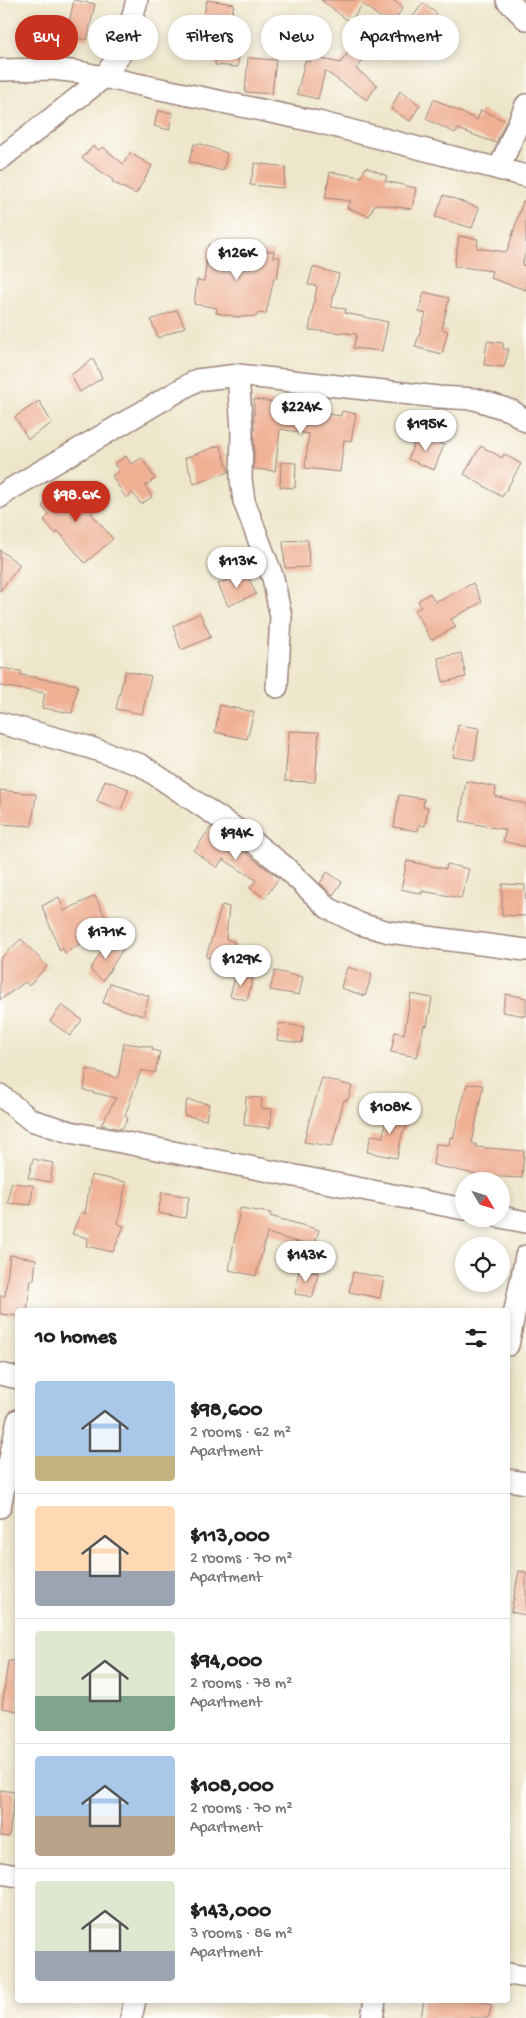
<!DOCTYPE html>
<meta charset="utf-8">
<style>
body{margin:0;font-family:"Gochi Hand",sans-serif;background:#f2f2f2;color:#222;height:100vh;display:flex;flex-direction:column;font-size:19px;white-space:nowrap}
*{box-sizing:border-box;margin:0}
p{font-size:16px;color:#767676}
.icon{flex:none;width:28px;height:28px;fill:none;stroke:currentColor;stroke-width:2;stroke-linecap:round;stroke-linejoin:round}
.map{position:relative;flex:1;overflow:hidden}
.sheet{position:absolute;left:15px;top:1308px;width:495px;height:695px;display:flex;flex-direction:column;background:#fff;border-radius:5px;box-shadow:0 2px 8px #0003}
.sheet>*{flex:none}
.banner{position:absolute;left:15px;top:15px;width:496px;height:45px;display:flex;gap:10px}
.needle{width:32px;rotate:128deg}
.fabs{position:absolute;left:455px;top:1172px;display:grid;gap:10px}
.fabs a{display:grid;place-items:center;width:55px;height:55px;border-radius:50%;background:#fff;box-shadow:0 2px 8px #0003;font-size:25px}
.price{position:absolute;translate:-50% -42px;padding:0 11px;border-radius:18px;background:#fff;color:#222;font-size:16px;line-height:32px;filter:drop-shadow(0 1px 2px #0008)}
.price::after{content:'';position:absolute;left:50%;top:30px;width:15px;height:11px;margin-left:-8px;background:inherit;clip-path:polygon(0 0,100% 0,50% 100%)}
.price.on{background:#c8321e;color:#fff}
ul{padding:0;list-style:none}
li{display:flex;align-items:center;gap:15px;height:125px;padding:0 20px}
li+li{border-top:1px solid #e0e0e0}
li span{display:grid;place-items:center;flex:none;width:140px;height:100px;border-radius:5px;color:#555}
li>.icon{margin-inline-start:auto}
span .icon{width:60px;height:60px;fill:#fffc;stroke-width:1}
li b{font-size:21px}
h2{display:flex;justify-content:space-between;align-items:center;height:60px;padding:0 20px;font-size:21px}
.tag{padding:0 18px;border-radius:22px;background:#fff;box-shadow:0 2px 8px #0003;font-size:18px;line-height:45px}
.tag.on{background:#c8321e;color:#fff}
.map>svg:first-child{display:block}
.building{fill:#efb094}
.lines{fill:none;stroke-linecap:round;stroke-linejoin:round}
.minor-casing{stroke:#9c827a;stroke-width:24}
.minor{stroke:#fff;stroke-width:21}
</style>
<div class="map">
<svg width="526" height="2018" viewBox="0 0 526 2018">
<rect width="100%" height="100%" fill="#fdfcf7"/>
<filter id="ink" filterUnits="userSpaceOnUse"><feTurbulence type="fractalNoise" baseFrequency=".02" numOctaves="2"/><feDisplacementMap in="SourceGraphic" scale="10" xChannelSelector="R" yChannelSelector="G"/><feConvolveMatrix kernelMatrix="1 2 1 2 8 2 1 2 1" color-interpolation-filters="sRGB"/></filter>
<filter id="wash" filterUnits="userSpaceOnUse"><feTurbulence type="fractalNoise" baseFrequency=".0096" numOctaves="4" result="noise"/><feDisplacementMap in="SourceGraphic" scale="20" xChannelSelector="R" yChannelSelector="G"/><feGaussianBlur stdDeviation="1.12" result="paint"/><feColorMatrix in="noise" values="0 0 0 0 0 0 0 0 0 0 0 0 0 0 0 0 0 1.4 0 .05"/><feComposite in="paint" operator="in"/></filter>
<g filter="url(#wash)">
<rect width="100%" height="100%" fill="#eee6ca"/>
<g id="blocks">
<!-- building -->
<g class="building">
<path d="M74,0L95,4L87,40L66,35Z"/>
<path d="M207,0L234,4L228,30L202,25Z"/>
<path d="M321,0H393L403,7L391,26L363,4L350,22Z"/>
<path d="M423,3L437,14L426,29L411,19Z"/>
<path d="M218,34L240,36L238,67L215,65Z"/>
<path d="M360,38L373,49L356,69L377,85L367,100L325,71L318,99L297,94L305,61L310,62L311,60L303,55L340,63Z"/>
<path d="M248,58L276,60L272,94L245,92Z"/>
<path d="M400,91L420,105L410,121L391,109Z"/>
<path d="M434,99L477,120L481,110L506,121L496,143L458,129L455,133L426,119Z"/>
<path d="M158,111L173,113L169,130L154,126Z"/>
<path d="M194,144H201L227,153L223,171L189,162Z"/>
<path d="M93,146L99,150L103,147L123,164L130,153L152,166L136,194L112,182L113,180L82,158Z"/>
<path d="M255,163L286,167L283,188L250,185Z"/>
<path d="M366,167L387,176L385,181L416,188L412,209L375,204L369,216L347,208L351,201L325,198L330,172L361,177Z"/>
<path d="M444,195L479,208L472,228L435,217Z"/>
<path d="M523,201H526V252L522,265L526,266V290L490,278L492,271L454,266L459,236L478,239L477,248L507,252Z"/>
<path d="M209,245L245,247L244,251H274L273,257H280L277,278H274L266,314L257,313V316L238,317L216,313L217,308L194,304L197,280L204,281Z"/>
<path d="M313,267L339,274L331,307L346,309L345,313L388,322L382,351L353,348L357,334L309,330L317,286L308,285Z"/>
<path d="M424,292L449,298L442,329L448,331L442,354L415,347L426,314L419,312Z"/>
<path d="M177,310L185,327L158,338L151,320Z"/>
<path d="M487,341L503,343V349H509L504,367L484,365Z"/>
<path d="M93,359L102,378L80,392L71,375Z"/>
<path d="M254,399L286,404L285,407L341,416L342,411L356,414L351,441L344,440L340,472L305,468L309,434L280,429L275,471L254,469Z"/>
<path d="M39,401L52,423L28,439L15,417Z"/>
<path d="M418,434L444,445L434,470L408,459Z"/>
<path d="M220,445L229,472L194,484L185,458Z"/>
<path d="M481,446L502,458L504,454L521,464L502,497L464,474Z"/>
<path d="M126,456L131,464L142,458L155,479L145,486L152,497L141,504L133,493L126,498L112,476L119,471L114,464Z"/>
<path d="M281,462L296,463L295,488L280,487Z"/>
<path d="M69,483L81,498L84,495L95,509L91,513L113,539L85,563L58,531L56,534L44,520L49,515L42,506Z"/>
<path d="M308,540L309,567L285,568L283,541Z"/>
<path d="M0,550L20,565L0,591Z"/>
<path d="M246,572L256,594L228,606L218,584Z"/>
<path d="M473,583L482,602L451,619L456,627L431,640L415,610L421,607L418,601L430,593L435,602L440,599L441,600Z"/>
<path d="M200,613L211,637L181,650L173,626Z"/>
<path d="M461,653L466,677L443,682L438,658Z"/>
<path d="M0,668L21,671V675L78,685L72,713L42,708L45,693L0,686Z"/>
<path d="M125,671L151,676L142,714L116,709Z"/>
<path d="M220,705L254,712L247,739L215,732Z"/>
<path d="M458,725L479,728L474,760L453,757Z"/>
<path d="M289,731L319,732L315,782L285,781Z"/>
<path d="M105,780L129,789L121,810L97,801Z"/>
<path d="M466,781L496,787L495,796L526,804V847L503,841L506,830L460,821Z"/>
<path d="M0,790L36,794L32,826L0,824Z"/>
<path d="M399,795L424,799L423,807H428L425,826L419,825L418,831L394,827Z"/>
<path d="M211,827L279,878L265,898L250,888L256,880L223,859L217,868L194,851Z"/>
<path d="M407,861L446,869L447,864L469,869L461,898L422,891V894L401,889Z"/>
<path d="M327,872L342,882L333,895L320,883Z"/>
<path d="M502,884L525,885L526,916L502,915Z"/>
<path d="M95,896L110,926L65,953L63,948L60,951L42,906L59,897L64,911Z"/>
<path d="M222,905L229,907L226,939L235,942L232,961L206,957Z"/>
<path d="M21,939L47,966L29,986L25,982L0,1000V959Z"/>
<path d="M108,940L123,949L103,981L90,970Z"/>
<path d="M347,967L372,974L365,996L341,988Z"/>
<path d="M275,971L303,977L299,995L270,990Z"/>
<path d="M236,974L253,979L247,1000L230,996Z"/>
<path d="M110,983L149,996L143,1016L103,1003Z"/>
<path d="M411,994L432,998L427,1026L424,1025L417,1057L391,1052L395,1032L404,1034Z"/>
<path d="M506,994L526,998V1016L502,1012Z"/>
<path d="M62,1005L82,1020L70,1036L50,1021Z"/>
<path d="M279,1023L304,1027L302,1043L277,1040Z"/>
<path d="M124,1043L153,1047L152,1050L160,1052L155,1073L141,1070L125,1116L128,1118L122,1129L101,1125L116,1098L84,1090L87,1069L118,1078Z"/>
<path d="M322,1078L352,1086L348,1100H344L332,1146L304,1142L309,1121Z"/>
<path d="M467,1084L483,1085L472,1143L476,1144V1147L524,1151L522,1178L484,1176L433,1165L436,1144L449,1145L450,1137L453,1138Z"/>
<path d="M246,1097L262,1098L261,1108L272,1109L270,1128L244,1125Z"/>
<path d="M187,1100L209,1104L206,1120L184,1115Z"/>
<path d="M387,1110L410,1114L405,1131H403L397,1158L367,1152L371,1135L383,1137Z"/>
<path d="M33,1159L53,1163L50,1182L28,1178Z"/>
<path d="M91,1175L126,1182L118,1224L124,1226L113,1252L86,1246L88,1238L72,1234L81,1212L85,1214Z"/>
<path d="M11,1183L33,1185L31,1205L8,1203Z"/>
<path d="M162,1192L189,1197L185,1218L158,1213Z"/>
<path d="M240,1208L271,1213L270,1216L319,1230L314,1247L267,1233L256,1276L229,1270Z"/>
<path d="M10,1255L36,1259L34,1280H31L27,1310H18V1316L0,1314V1296H5Z"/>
<path d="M299,1269L318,1273L313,1297L295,1294Z"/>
<path d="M353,1272L384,1278L380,1298L349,1292Z"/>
<path d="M519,1571L526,1572V1615L511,1612Z"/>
<path d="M8,1661H18V1711L2,1708Z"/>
<path d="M0,1790L15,1792L9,1837L0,1836Z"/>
<path d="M424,2000H475L492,2005L488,2018H421Z"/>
</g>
</g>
</g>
<g filter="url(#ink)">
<use href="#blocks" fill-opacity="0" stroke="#9c827a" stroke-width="1"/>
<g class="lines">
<!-- minor casing -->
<g class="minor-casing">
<g id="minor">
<path d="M507,0L526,19"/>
<path d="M0,70L52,69L79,72L318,122L526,176"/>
<path d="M0,159L103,78L124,49L137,0"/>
<path d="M499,169L526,105"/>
<path d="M238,375L242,430L241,479L244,501L273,578L281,617L277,687"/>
<path d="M0,497L9,490L197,380L238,375L438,397L475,399L512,411L526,421"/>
<path d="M0,723L88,747L141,765L239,831L284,866L328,908L360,924L389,932L526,950"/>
<path d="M0,1095L31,1120L70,1132L464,1209"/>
<path d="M501,1217L526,1222"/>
<path d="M508,1345L526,1256"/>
<path d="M0,1374L18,1378"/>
<path d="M508,1480L526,1483"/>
<path d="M0,1507L18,1420"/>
<path d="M0,1873L18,1876"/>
<path d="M508,1974L526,1977"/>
<path d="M131,2018L135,2000"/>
<path d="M372,2018L375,2000"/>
</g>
</g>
<!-- minor -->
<use href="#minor" class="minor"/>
</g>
</g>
</svg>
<div class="fabs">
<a><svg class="needle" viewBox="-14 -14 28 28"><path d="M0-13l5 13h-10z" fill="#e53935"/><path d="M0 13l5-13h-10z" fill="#767676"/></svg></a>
<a><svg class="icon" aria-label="locate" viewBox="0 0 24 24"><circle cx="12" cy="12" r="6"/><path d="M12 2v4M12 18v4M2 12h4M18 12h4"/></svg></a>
</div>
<b class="price" style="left:237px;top:281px">$126K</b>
<b class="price" style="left:301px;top:435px">$224K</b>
<b class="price" style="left:426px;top:452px">$195K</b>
<b class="price on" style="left:76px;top:523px">$98.6K</b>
<b class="price" style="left:237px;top:589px">$113K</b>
<b class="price" style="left:236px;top:861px">$94K</b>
<b class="price" style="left:106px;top:960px">$171K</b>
<b class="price" style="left:241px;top:987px">$129K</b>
<b class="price" style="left:390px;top:1135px">$108K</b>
<b class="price" style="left:306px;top:1283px">$143K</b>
<div class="banner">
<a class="tag on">Buy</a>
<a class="tag">Rent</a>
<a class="tag">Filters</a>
<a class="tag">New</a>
<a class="tag">Apartment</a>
</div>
<section class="sheet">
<h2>10 homes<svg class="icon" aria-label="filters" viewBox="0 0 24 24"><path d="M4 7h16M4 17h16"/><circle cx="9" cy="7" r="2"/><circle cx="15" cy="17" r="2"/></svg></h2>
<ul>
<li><span style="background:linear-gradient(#a9c7e8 75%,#c2b280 0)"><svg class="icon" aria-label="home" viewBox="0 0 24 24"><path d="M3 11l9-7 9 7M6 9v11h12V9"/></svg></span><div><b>$98,600</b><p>2 rooms · 62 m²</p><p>Apartment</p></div></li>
<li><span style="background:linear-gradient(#ffd9b3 65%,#9aa5b1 0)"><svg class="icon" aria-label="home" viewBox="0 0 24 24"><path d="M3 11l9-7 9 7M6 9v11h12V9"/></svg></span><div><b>$113,000</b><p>2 rooms · 70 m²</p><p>Apartment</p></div></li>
<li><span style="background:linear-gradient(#dfe7d0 65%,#7fa58c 0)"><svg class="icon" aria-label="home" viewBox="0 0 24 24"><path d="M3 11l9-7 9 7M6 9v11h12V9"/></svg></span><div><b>$94,000</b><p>2 rooms · 78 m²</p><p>Apartment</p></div></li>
<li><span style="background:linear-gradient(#a9c7e8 60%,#b9a48a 0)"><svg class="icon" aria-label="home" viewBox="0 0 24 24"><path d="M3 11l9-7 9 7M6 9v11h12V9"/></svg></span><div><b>$108,000</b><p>2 rooms · 70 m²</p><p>Apartment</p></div></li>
<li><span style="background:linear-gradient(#dfe7d0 70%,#9aa5b1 0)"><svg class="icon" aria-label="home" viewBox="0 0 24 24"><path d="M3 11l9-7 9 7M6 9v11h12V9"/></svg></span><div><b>$143,000</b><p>3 rooms · 86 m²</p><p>Apartment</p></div></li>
</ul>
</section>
</div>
